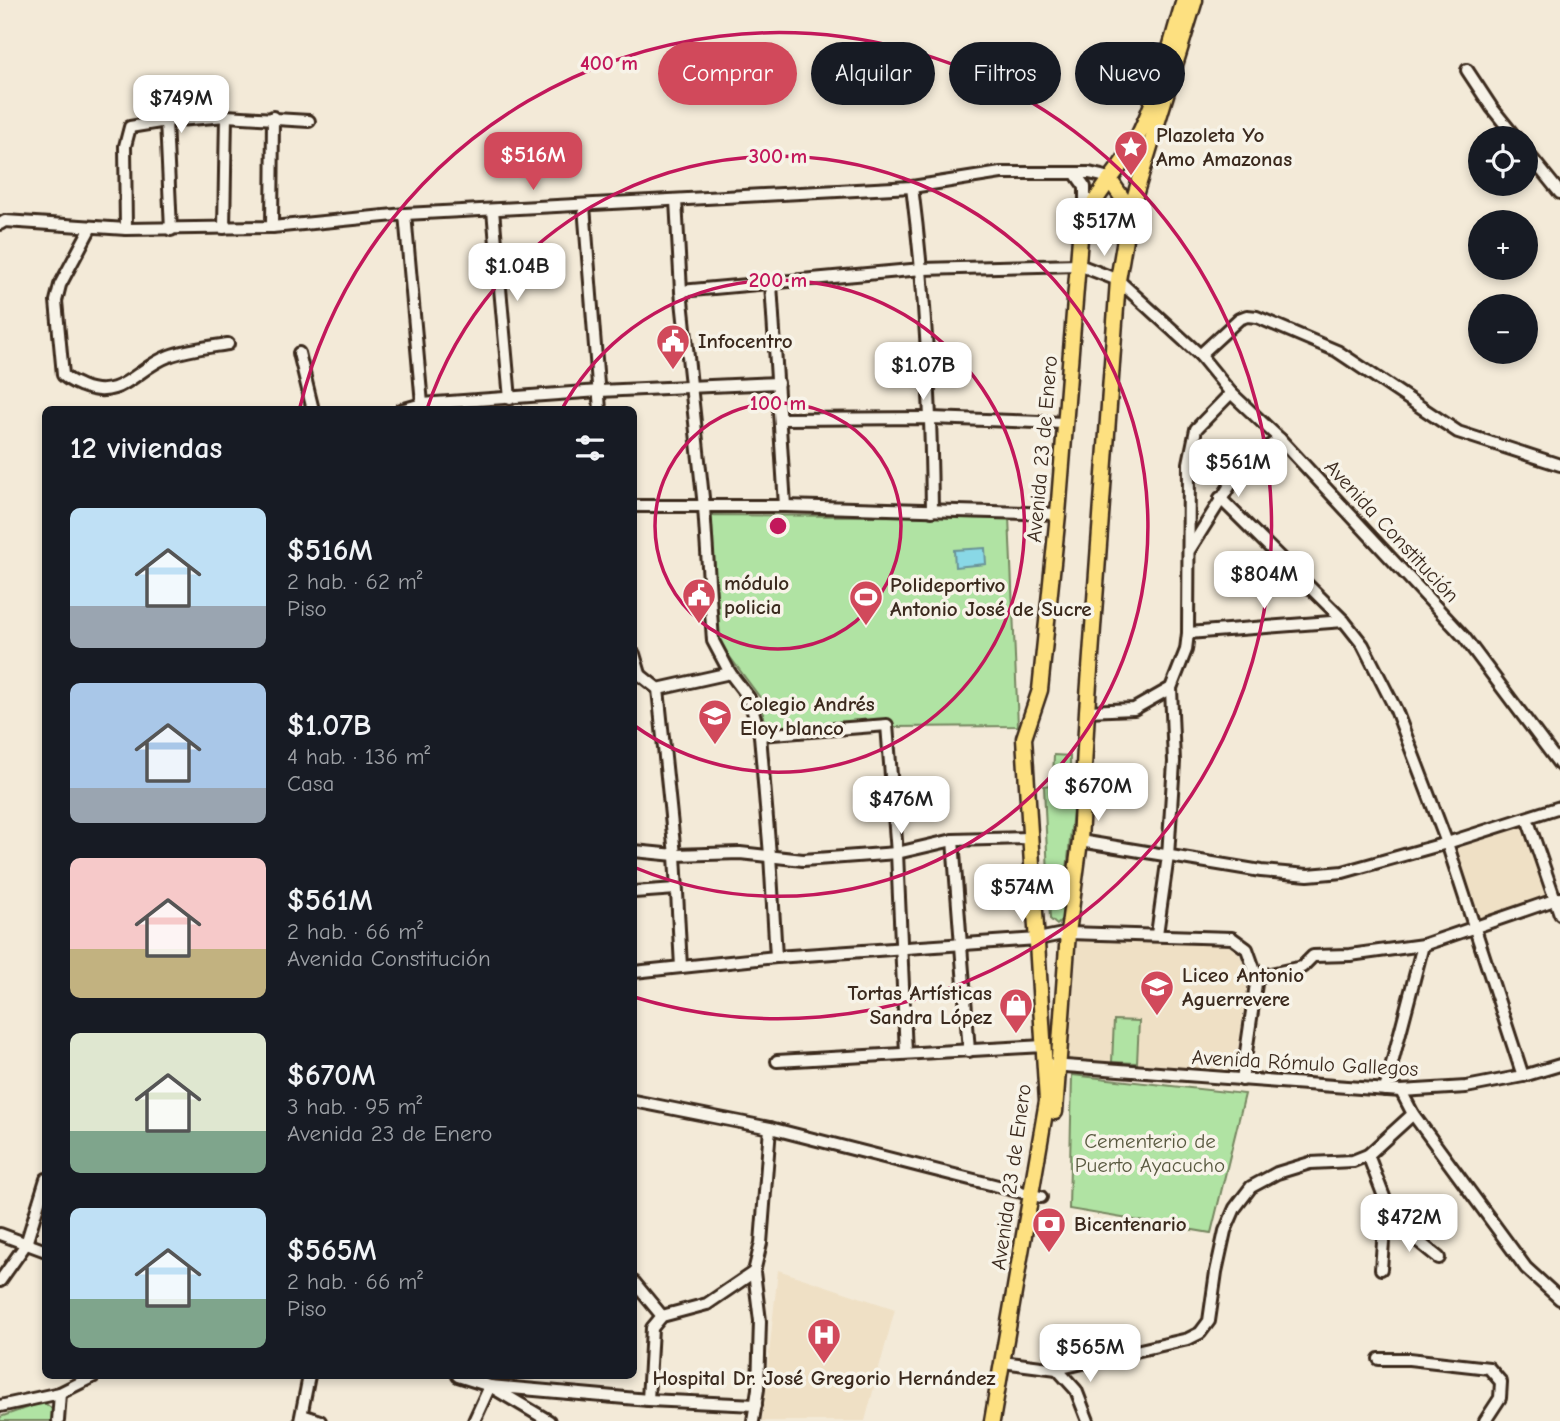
<!DOCTYPE html>
<html lang="es">
<meta charset="utf-8">
<style>
body{margin:0;font-family:"Comic Neue",sans-serif;background:#242831;color:#f1f3f6;height:100vh;display:flex;flex-direction:column;font-size:26px;white-space:nowrap}
*{box-sizing:border-box;margin:0}
p{font-size:23px;color:#9ea1a6}
.icon{flex:none;width:38px;height:38px;fill:none;stroke:currentColor;stroke-width:2;stroke-linecap:round;stroke-linejoin:round}
.map{position:relative;flex:1;overflow:hidden}
.panel{position:absolute;left:42px;top:406px;width:595px;height:973px;display:flex;flex-direction:column;background:#171b24;border-radius:10px;box-shadow:0 4px 10px #0003}
.panel>*{flex:none}
.banner{position:absolute;left:658px;top:42px;width:665px;height:63px;display:flex;gap:14px}
.tools{position:absolute;left:1468px;top:126px;display:grid;gap:14px}
.tools a{display:grid;place-items:center;width:70px;height:70px;border-radius:50%;background:#171b24;box-shadow:0 4px 10px #0003;font-size:35px}
.price{position:absolute;translate:-50% -60px;padding:0 16px;border-radius:14px;background:#fff;color:#222;font-size:23px;line-height:46px;filter:drop-shadow(0 2px 4px #0008)}
.price::after{content:'';position:absolute;left:50%;top:42px;width:21px;height:16px;margin-left:-10px;background:inherit;clip-path:polygon(0 0,100% 0,50% 100%)}
.price.active{background:#d1495b;color:#fff}
ul{padding:0;list-style:none}
li{display:flex;align-items:center;gap:21px;height:175px;padding:0 28px}
li span{display:grid;place-items:center;flex:none;width:196px;height:140px;border-radius:10px;color:#555}
li>.icon{margin-inline-start:auto}
span .icon{width:84px;height:84px;fill:#fffc;stroke-width:1}
li b{font-size:30px}
h2{display:flex;justify-content:space-between;align-items:center;height:84px;padding:0 28px;font-size:30px}
.pill{padding:0 24px;border-radius:32px;background:#171b24;box-shadow:0 4px 10px #0003;font-size:24px;line-height:63px}
.pill.active{background:#d1495b;color:#fff}
.map>svg:first-child{display:block}
.built{fill:#efe0c5}
.green{fill:#b0e3a3;stroke:#768660;stroke-width:2}
.water{fill:#89d8e6;stroke:#6a9296;stroke-width:2}
.lines{fill:none;stroke-linecap:round;stroke-linejoin:round}
.minor-casing{stroke:#3b2a1e;stroke-width:16}
.major-casing{stroke:#3b2a1e;stroke-width:19}
.minor{stroke:#f7f3e8;stroke-width:10}
.major{stroke:#fde080;stroke-width:14}
.ring{fill:none;stroke:#c2185b;stroke-width:3.5}
.labels{text-anchor:middle;dominant-baseline:central;stroke-width:7;stroke-linejoin:round;paint-order:stroke}
.poi-label{font-size:21px;font-weight:bold;fill:#3b2a1e;stroke:#f7f3e8;text-anchor:start}
.street-label{font-size:21px;fill:#3b2a1e;stroke:#f7f3e8}
.park-label{font-size:21px;fill:#58583f;stroke:#f7f3e8}
.centre{fill:#c2185b;stroke:#f7f3e8;stroke-width:3.5}
.ring-label{font-size:21px;text-anchor:middle;font-weight:bold;fill:#c2185b;stroke:#f7f3e8;stroke-width:7;stroke-linejoin:round;paint-order:stroke}
</style>
<div class="map">
<svg width="1560" height="1421" viewBox="0 0 1560 1421">
<rect width="100%" height="100%" fill="#f3ead8"/>
<filter id="ink" filterUnits="userSpaceOnUse"><feTurbulence type="fractalNoise" baseFrequency=".0143" numOctaves="2"/><feDisplacementMap in="SourceGraphic" scale="14" xChannelSelector="R" yChannelSelector="G"/><feConvolveMatrix kernelMatrix="1 2 1 2 8 2 1 2 1" color-interpolation-filters="sRGB"/></filter>
<g filter="url(#ink)">
<!-- built -->
<g class="built">
<path d="M1522,825L1546,897L1477,921L1452,849Z"/>
<path d="M1078,938L1234,946L1250,972L1234,1074L1066,1062Z"/>
<path d="M778,1270L895,1309L865,1421H762Z"/>
</g>
<!-- green -->
<g class="green">
<path d="M710,515L1009,517L1018,726L765,728L761,699L721,645L714,610Z"/>
<path d="M1054,755L1070,756V779L1053,778Z"/>
<path d="M1076,780L1062,920L1057,925L1050,919L1044,786Z"/>
<path d="M1114,1020L1139,1021L1137,1063L1112,1062Z"/>
<path d="M1072,1075L1245,1094L1211,1233L1069,1209Z"/>
<path d="M43,1402L54,1410L52,1421H0V1417Z"/>
</g>
<!-- water -->
<path class="water" d="M985,548L986,564L955,567L954,550Z"/>
<g class="lines">
<!-- minor casing -->
<g class="minor-casing">
<g id="minor">
<path d="M1467,70L1492,108L1516,138"/>
<path d="M166,121L171,230"/>
<path d="M1526,151L1560,193"/>
<path d="M1075,173L1085,187V216"/>
<path d="M912,187C926,295 931,402 932,511"/>
<path d="M676,200L681,291L704,507L713,641L730,673L749,698L760,735L770,855L776,957"/>
<path d="M584,206L600,410"/>
<path d="M493,210L510,399"/>
<path d="M405,214L422,404"/>
<path d="M0,224L5,221L126,229L272,227L405,214L912,187L1001,173H1089L1102,176L1110,180"/>
<path d="M91,227L60,285L56,301L63,375C69,381 75,383 82,386C121,402 136,368 169,356C188,349 209,347 228,344"/>
<path d="M272,227L273,117"/>
<path d="M224,228L226,116"/>
<path d="M126,229L125,146L130,127L166,121L226,116L309,121"/>
<path d="M771,284L785,506"/>
<path d="M681,291L922,269L1079,265L1118,280L1200,355L1231,393L1280,439L1464,637L1560,765"/>
<path d="M299,353L313,410"/>
<path d="M1200,355L1239,319L1247,316L1257,317L1337,351L1458,432L1560,465"/>
<path d="M401,410L422,404L599,391L778,383"/>
<path d="M781,419L931,418L1065,423"/>
<path d="M1220,498L1344,621L1363,645L1396,710L1447,843L1523,1076"/>
<path d="M634,506H785L1058,514"/>
<path d="M1190,549L1244,463L1280,439"/>
<path d="M1188,633L1344,621"/>
<path d="M634,654L640,674"/>
<path d="M634,670L658,689L675,855L681,967"/>
<path d="M658,689L730,673"/>
<path d="M1087,711L1134,709L1171,688L1186,650L1188,633L1189,463L1196,429L1231,393"/>
<path d="M760,735L887,725L897,853L906,1053"/>
<path d="M1527,818L1560,914"/>
<path d="M953,840L969,1051"/>
<path d="M1080,841L1261,871L1308,875L1343,872L1447,843L1560,807"/>
<path d="M634,851L675,855L740,853L803,860L897,853L953,840L1030,838"/>
<path d="M634,892L676,889"/>
<path d="M1157,934L1168,856L1174,762L1171,688"/>
<path d="M634,972L776,957L1038,939L1068,933L1232,938L1247,949L1257,977L1242,1080"/>
<path d="M1257,977L1302,967L1313,956L1350,955L1423,945L1560,898"/>
<path d="M777,1061L1044,1046"/>
<path d="M1052,1065L1401,1091L1466,1087L1523,1076L1560,1065"/>
<path d="M1385,1090L1423,945"/>
<path d="M1401,1091L1413,1114L1526,1268L1560,1299"/>
<path d="M634,1101L770,1128L1041,1197"/>
<path d="M1368,1155L1386,1202L1381,1269"/>
<path d="M1384,1230L1402,1228L1439,1258"/>
<path d="M0,1234L46,1251"/>
<path d="M0,1281L26,1244L46,1179"/>
<path d="M634,1282L662,1316"/>
<path d="M1379,1359H1409L1489,1368L1501,1382L1500,1398L1485,1421"/>
<path d="M1010,1363L1057,1369L1188,1339L1200,1333L1209,1321L1216,1272L1225,1231L1235,1208L1251,1187L1277,1173L1310,1163L1353,1161L1368,1155L1413,1114"/>
<path d="M1057,1369L1076,1390L1088,1421"/>
<path d="M458,1376L490,1386L549,1421"/>
<path d="M648,1400L652,1328L662,1316L707,1304L754,1272"/>
<path d="M0,1406L60,1393L94,1376"/>
<path d="M302,1415L320,1421"/>
<path d="M58,1421L60,1393"/>
<path d="M300,1421L309,1376"/>
<path d="M474,1421L490,1386L648,1400L756,1405"/>
<path d="M753,1421L758,1389L760,1321L754,1272L761,1243L770,1128"/>
</g>
</g>
<!-- major casing -->
<g class="major-casing">
<g id="major">
<path d="M1110,180L1127,205L1129,215"/>
<path d="M1055,1112L1068,933L1080,841L1087,711L1118,280L1129,215L1195,0"/>
<path d="M992,1421L1047,1101L1024,738L1040,690L1058,514L1080,238C1088,198 1117,177 1135,142C1158,99 1170,46 1184,0"/>
</g>
</g>
<!-- minor -->
<use href="#minor" class="minor"/>
<!-- major -->
<use href="#major" class="major"/>
</g>
</g>
<!-- distance rings -->
<g class="ring">
<circle cx="778" cy="526" r="123"/>
<path d="M562 409A246 246 0 1 1 635 726"/>
<path d="M427 409A370 370 0 1 1 636 868"/>
<path d="M300 407A493 493 0 1 1 634 997"/>
</g>
<!-- icons -->
<defs>
<g id="sight-pin" transform="scale(1.75)"><path d="M0 17L-7.5 6A9.5 9.5 0 1 1 7.5 6Z" fill="#d1495b" stroke="#f7f3e8"/><path d="M0-6L1.8-2.2L6-1.7L2.9 1.2L3.7 5.4L0 3.3L-3.7 5.4L-2.9 1.2L-6-1.7L-1.8-2.2Z" fill="#fff"/></g>
<g id="civic-pin" transform="scale(1.75)"><path d="M0 17L-7.5 6A9.5 9.5 0 1 1 7.5 6Z" fill="#d1495b" stroke="#f7f3e8"/><path d="M-.6-6.5H3V-4.5H.6V-3L4-1V1h2V6H-6V1h2V-1L-.6-3ZM-1.2 2.5V6h2.4V2.5Z" fill="#fff"/></g>
<g id="stadium-pin" transform="scale(1.75)"><path d="M0 17L-7.5 6A9.5 9.5 0 1 1 7.5 6Z" fill="#d1495b" stroke="#f7f3e8"/><path d="M0-5a6.5 5 0 1 0 0 10a6.5 5 0 1 0 0-10ZM-3.5-1.8h7v3.6h-7Z" fill="#fff"/></g>
<g id="school-pin" transform="scale(1.75)"><path d="M0 17L-7.5 6A9.5 9.5 0 1 1 7.5 6Z" fill="#d1495b" stroke="#f7f3e8"/><path d="M0-5L7-2L0 1L-7-2ZM-4 1L0 2.5L4 1V4Q0 6-4 4Z" fill="#fff"/></g>
<g id="shop-pin" transform="scale(1.75)"><path d="M0 17L-7.5 6A9.5 9.5 0 1 1 7.5 6Z" fill="#d1495b" stroke="#f7f3e8"/><path d="M-5-2.5h2.3a2.7 3.5 0 0 1 5.4 0H5L5.5 6h-11ZM-1.5-2.5h3a1.5 2.3 0 0 0-3 0Z" fill="#fff"/></g>
<g id="bank-pin" transform="scale(1.75)"><path d="M0 17L-7.5 6A9.5 9.5 0 1 1 7.5 6Z" fill="#d1495b" stroke="#f7f3e8"/><path d="M-6-4H6V4H-6ZM0-2.3a2.3 2.3 0 1 0 0 4.6a2.3 2.3 0 1 0 0-4.6Z" fill="#fff"/></g>
<g id="hospital-pin" transform="scale(1.75)"><path d="M0 17L-7.5 6A9.5 9.5 0 1 1 7.5 6Z" fill="#d1495b" stroke="#f7f3e8"/><path d="M-5-5h3v3.5h4V-5h3V5h-3V1.5h-4V5h-3Z" fill="#fff"/></g>
</defs>
<g fill-rule="evenodd">
<use href="#sight-pin" x="1131" y="147"/>
<use href="#civic-pin" x="673" y="341"/>
<use href="#civic-pin" x="699" y="595"/>
<use href="#stadium-pin" x="866" y="597"/>
<use href="#school-pin" x="715" y="716"/>
<use href="#school-pin" x="1157" y="987"/>
<use href="#shop-pin" x="1016" y="1005"/>
<use href="#bank-pin" x="1049" y="1224"/>
<use href="#hospital-pin" x="824" y="1335"/>
</g>
<g class="labels">
<!-- poi labels -->
<g class="poi-label">
<text x="1156" y="135">Plazoleta Yo<tspan x="1156" dy="24">Amo Amazonas</tspan></text>
<text x="698" y="341">Infocentro</text>
<text x="724" y="583">módulo<tspan x="724" dy="24">policia</tspan></text>
<text x="890" y="585">Polideportivo<tspan x="890" dy="24">Antonio José de Sucre</tspan></text>
<text x="740" y="704">Colegio Andrés<tspan x="740" dy="24">Eloy blanco</tspan></text>
<text x="1182" y="975">Liceo Antonio<tspan x="1182" dy="24">Aguerrevere</tspan></text>
<text x="992" y="993" text-anchor="end">Tortas Artísticas<tspan x="992" dy="24">Sandra López</tspan></text>
<text x="1074" y="1224">Bicentenario</text>
<text x="824" y="1378" text-anchor="middle">Hospital Dr. José Gregorio Hernández</text>
</g>
<!-- street labels -->
<g class="street-label">
<text transform="translate(1042 449) rotate(-85)">Avenida 23 de Enero</text>
<text transform="translate(1392 531) rotate(47)">Avenida Constitución</text>
<text transform="translate(1305 1063) rotate(3)">Avenida Rómulo Gallegos</text>
<text transform="translate(1011 1177) rotate(-82)">Avenida 23 de Enero</text>
</g>
<!-- park labels -->
<g class="park-label">
<text x="1150" y="1141">Cementerio de<tspan x="1150" dy="24">Puerto Ayacucho</tspan></text>
</g>
</g>
<circle cx="778" cy="526" r="10" class="centre"/>
<g class="ring-label">
<text x="609" y="70">400 m</text>
<text x="778" y="163">300 m</text>
<text x="778" y="287">200 m</text>
<text x="778" y="410">100 m</text>
</g>
</svg>
<div class="tools">
<a><svg class="icon" aria-label="locate" viewBox="0 0 24 24"><circle cx="12" cy="12" r="6"/><path d="M12 2v4M12 18v4M2 12h4M18 12h4"/></svg></a>
<a>+</a>
<a>−</a>
</div>
<b class="price" style="left:181px;top:135px">$749M</b>
<b class="price active" style="left:533px;top:192px">$516M</b>
<b class="price" style="left:1104px;top:258px">$517M</b>
<b class="price" style="left:517px;top:303px">$1.04B</b>
<b class="price" style="left:923px;top:402px">$1.07B</b>
<b class="price" style="left:1238px;top:499px">$561M</b>
<b class="price" style="left:1264px;top:611px">$804M</b>
<b class="price" style="left:1098px;top:823px">$670M</b>
<b class="price" style="left:901px;top:836px">$476M</b>
<b class="price" style="left:1022px;top:924px">$574M</b>
<b class="price" style="left:1409px;top:1254px">$472M</b>
<b class="price" style="left:1090px;top:1384px">$565M</b>
<div class="banner">
<a class="pill active">Comprar</a>
<a class="pill">Alquilar</a>
<a class="pill">Filtros</a>
<a class="pill">Nuevo</a>
</div>
<section class="panel">
<h2>12 viviendas<svg class="icon" aria-label="filters" viewBox="0 0 24 24"><path d="M4 7h16M4 17h16"/><circle cx="9" cy="7" r="2"/><circle cx="15" cy="17" r="2"/></svg></h2>
<ul>
<li><span style="background:linear-gradient(#bfe0f5 70%,#9aa5b1 0)"><svg class="icon" aria-label="home" viewBox="0 0 24 24"><path d="M3 11l9-7 9 7M6 9v11h12V9"/></svg></span><div><b>$516M</b><p>2 hab. · 62 m²</p><p>Piso</p></div></li>
<li><span style="background:linear-gradient(#a9c7e8 75%,#9aa5b1 0)"><svg class="icon" aria-label="home" viewBox="0 0 24 24"><path d="M3 11l9-7 9 7M6 9v11h12V9"/></svg></span><div><b>$1.07B</b><p>4 hab. · 136 m²</p><p>Casa</p></div></li>
<li><span style="background:linear-gradient(#f6c9c9 65%,#c2b280 0)"><svg class="icon" aria-label="home" viewBox="0 0 24 24"><path d="M3 11l9-7 9 7M6 9v11h12V9"/></svg></span><div><b>$561M</b><p>2 hab. · 66 m²</p><p>Avenida Constitución</p></div></li>
<li><span style="background:linear-gradient(#dfe7d0 70%,#7fa58c 0)"><svg class="icon" aria-label="home" viewBox="0 0 24 24"><path d="M3 11l9-7 9 7M6 9v11h12V9"/></svg></span><div><b>$670M</b><p>3 hab. · 95 m²</p><p>Avenida 23 de Enero</p></div></li>
<li><span style="background:linear-gradient(#bfe0f5 65%,#7fa58c 0)"><svg class="icon" aria-label="home" viewBox="0 0 24 24"><path d="M3 11l9-7 9 7M6 9v11h12V9"/></svg></span><div><b>$565M</b><p>2 hab. · 66 m²</p><p>Piso</p></div></li>
</ul>
</section>
</div>
